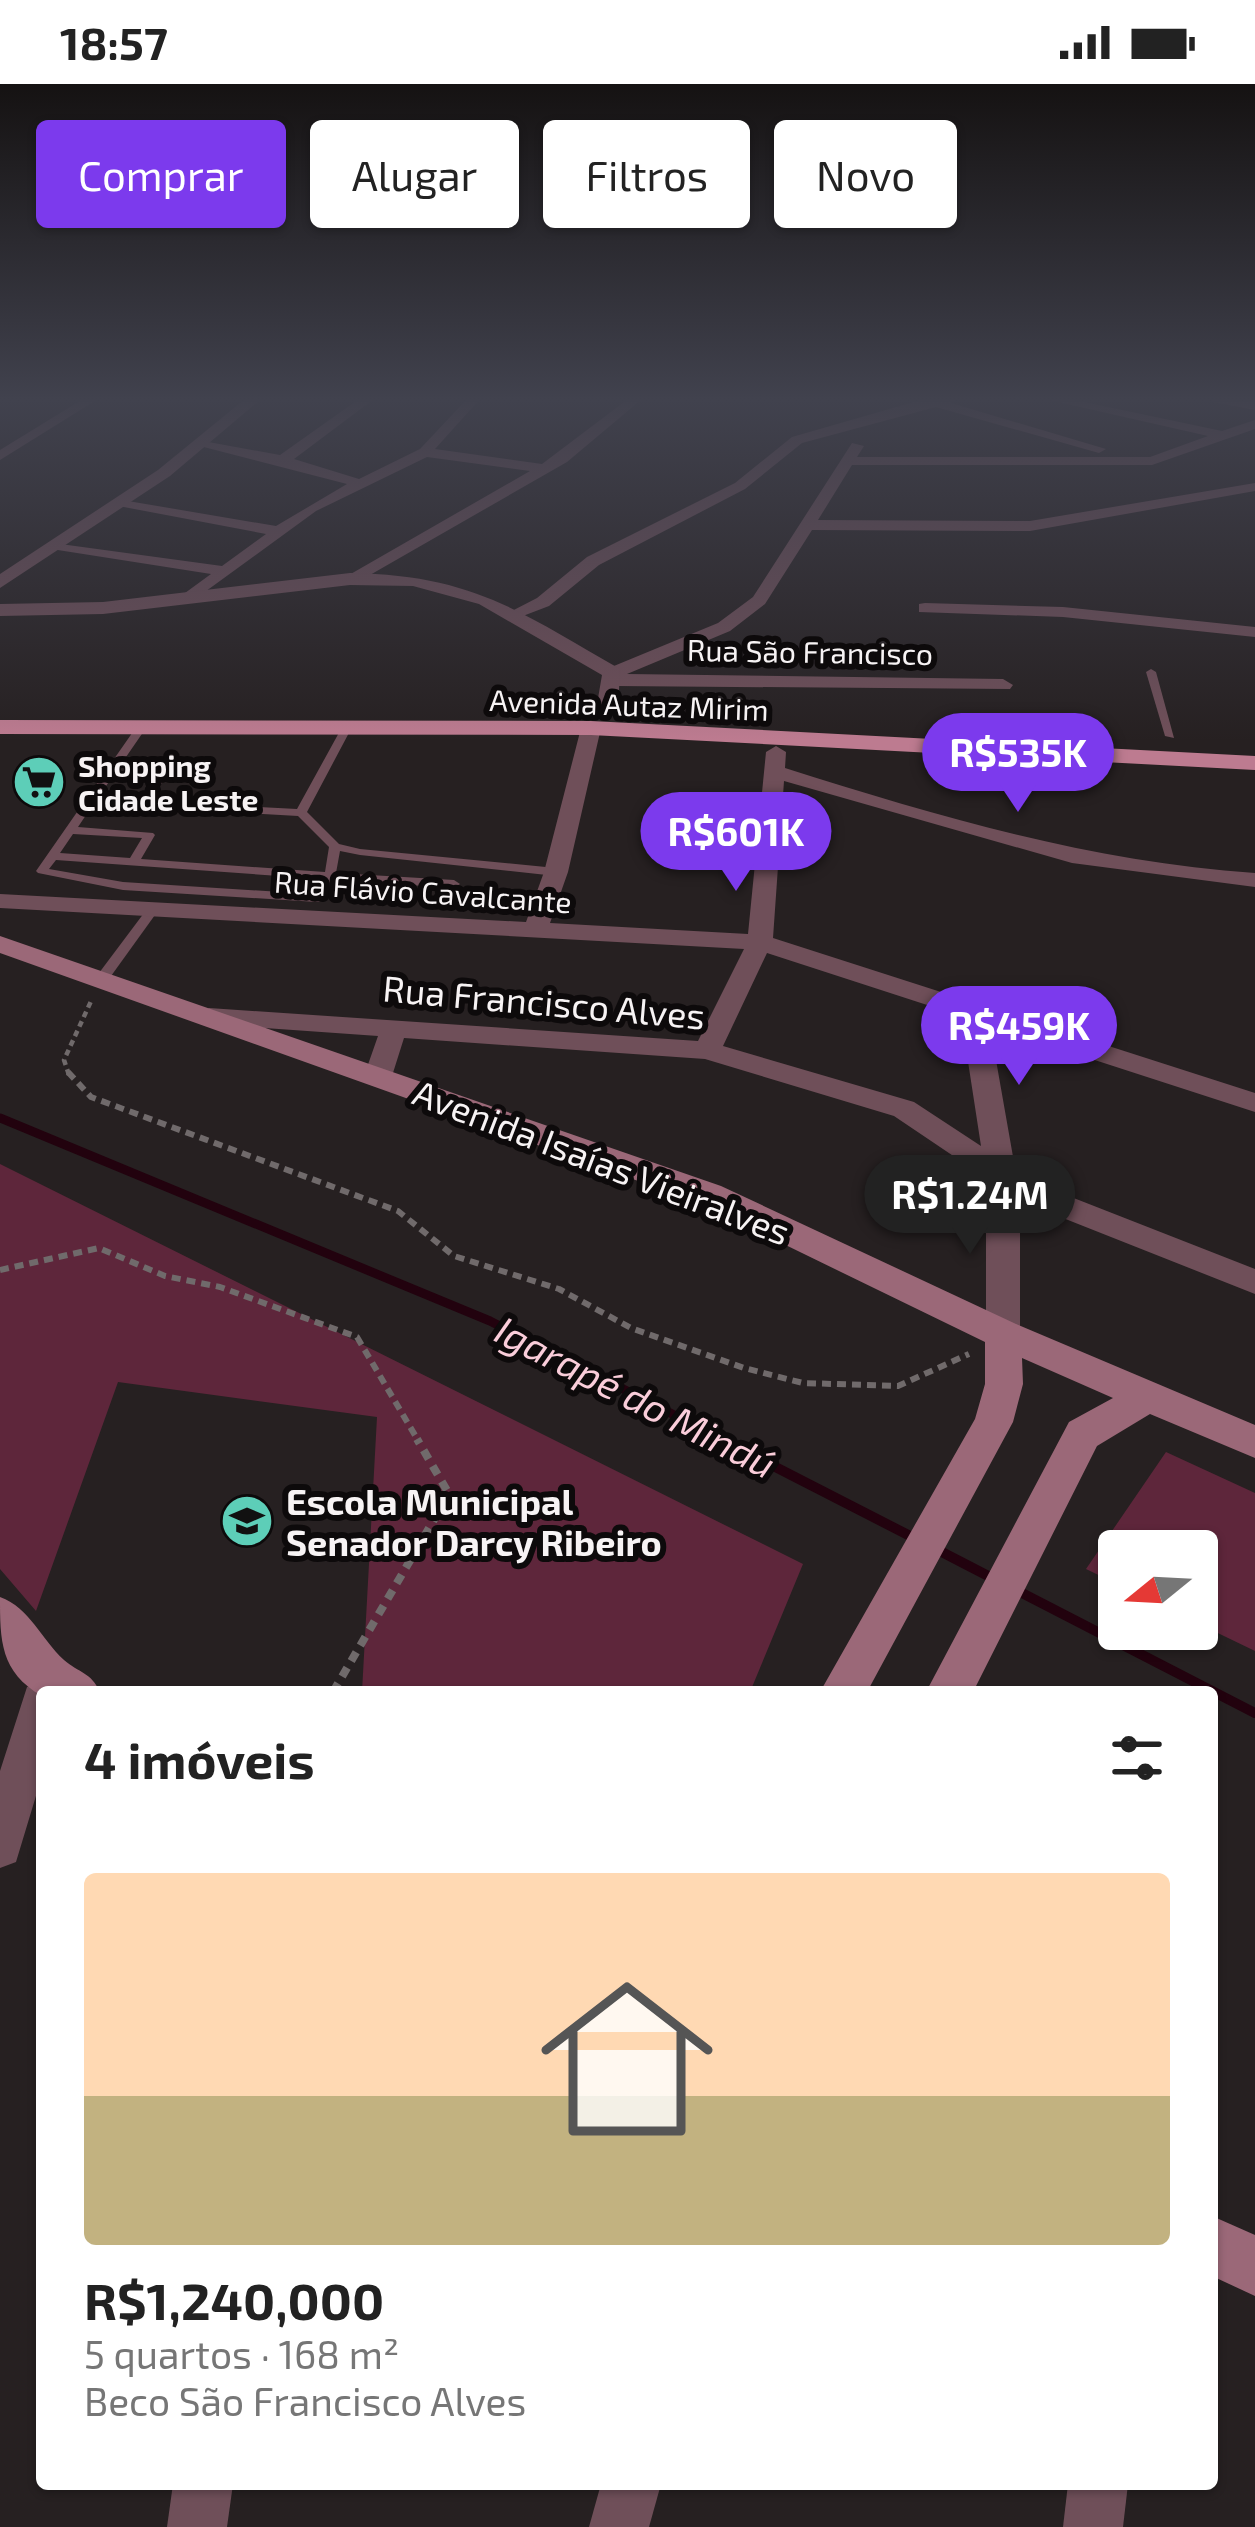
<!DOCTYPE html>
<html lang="pt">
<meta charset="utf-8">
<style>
body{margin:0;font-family:"Exo 2",sans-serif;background:#f6f6f6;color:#222;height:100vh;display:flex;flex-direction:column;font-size:45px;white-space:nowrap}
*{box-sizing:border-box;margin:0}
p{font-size:39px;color:#767676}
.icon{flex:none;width:66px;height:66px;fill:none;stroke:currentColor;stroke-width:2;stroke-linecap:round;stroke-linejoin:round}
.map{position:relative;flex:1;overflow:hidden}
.drawer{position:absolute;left:36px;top:1602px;width:1182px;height:804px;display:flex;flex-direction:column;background:#fff;border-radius:12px;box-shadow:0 3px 9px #0004}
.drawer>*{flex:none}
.top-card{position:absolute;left:36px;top:36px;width:1185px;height:108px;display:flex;gap:24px}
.needle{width:78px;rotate:252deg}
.fabs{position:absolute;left:1098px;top:1446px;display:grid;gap:24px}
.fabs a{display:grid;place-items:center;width:120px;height:120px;border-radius:12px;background:#fff;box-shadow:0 3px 9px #0004;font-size:60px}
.price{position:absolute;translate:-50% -102px;padding:0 27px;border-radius:42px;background:#7c3aed;color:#fff;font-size:39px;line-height:78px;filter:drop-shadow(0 3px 6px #0008)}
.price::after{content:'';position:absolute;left:50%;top:72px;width:36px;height:27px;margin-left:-18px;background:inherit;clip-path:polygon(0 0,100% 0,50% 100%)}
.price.active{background:#222;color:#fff}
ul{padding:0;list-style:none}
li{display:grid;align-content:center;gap:24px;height:636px;padding:0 48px}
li+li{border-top:3px solid #e0e0e0}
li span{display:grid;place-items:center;height:372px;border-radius:12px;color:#555}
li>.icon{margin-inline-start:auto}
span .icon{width:216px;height:216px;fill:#fffc;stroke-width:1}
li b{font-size:51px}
h2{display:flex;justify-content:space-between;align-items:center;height:144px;padding:0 48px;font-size:51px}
.chip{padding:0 42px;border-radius:12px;background:#fff;box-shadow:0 3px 9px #0004;font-size:42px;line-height:108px}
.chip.active{background:#7c3aed;color:#fff}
.status{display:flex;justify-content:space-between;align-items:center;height:84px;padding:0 60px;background:#fff;direction:ltr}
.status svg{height:33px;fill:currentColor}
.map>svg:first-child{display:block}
.green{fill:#5e263b}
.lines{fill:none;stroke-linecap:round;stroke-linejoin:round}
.stream-far1{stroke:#22020e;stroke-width:9}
.stream{stroke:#22020e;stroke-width:10}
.path-far2{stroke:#706a6b;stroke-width:4.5;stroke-dasharray:6 4.5;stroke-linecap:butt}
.path-far1{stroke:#706a6b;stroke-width:6;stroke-dasharray:9 6;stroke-linecap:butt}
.path{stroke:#706a6b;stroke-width:8;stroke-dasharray:10 8;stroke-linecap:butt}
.service{fill:#6f4f59;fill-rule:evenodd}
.minor{fill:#6f4f59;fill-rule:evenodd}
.tertiary{fill:#6f4f59;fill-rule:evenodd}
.secondary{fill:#9b6878;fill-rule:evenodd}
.primary{fill:#bd7b90;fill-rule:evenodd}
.labels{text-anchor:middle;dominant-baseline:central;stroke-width:12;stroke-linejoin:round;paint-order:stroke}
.far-street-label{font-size:30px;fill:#f7f3f4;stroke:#0d0a0b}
.far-poi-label{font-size:30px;font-weight:bold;fill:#f7f3f4;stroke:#0d0a0b;text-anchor:start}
.street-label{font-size:36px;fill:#f7f3f4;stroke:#0d0a0b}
.poi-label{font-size:36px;font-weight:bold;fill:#f7f3f4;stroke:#0d0a0b;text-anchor:start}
.water-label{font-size:39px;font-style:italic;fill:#facdda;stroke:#0d0a0b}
</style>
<div class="status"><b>18:57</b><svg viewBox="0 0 49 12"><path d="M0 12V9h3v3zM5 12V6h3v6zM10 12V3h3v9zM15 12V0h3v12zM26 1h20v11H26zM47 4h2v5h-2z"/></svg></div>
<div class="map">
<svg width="1255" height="2443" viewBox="0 0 1255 2443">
<rect width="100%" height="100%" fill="#262021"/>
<!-- green -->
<g class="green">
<path d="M0,1080L803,1480L750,1608H362L377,1333L118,1298L36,1527L0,1485Z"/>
<path d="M1166,1368L1255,1409V1567L1197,1539V1467H1119V1501L1086,1485Z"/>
</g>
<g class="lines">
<!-- stream-far1 -->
<path class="stream-far1" d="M0,1034L490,1237L727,1358"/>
<!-- stream -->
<g class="stream">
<path d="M721,1355L916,1455"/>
<path d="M936,1465L996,1496"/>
<path d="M1016,1506L1255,1629"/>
</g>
<!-- path-far2 -->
<path class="path-far2" d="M69,991L64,976L92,915"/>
<!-- path-far1 -->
<g class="path-far1">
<path d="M68,988L91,1013L398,1127L454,1172L559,1205L631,1244L744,1284L803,1299L898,1302L969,1270"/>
<path d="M0,1186L99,1164L165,1192L220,1203L357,1253L419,1358"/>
</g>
<!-- path -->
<path class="path" d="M333,1608L449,1410L417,1355"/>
<!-- service -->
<g class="service">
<path d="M1151,585L1156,588L1174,654L1165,652L1146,588Z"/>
<path d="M137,642L146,644L95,718L140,717L162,683L166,682L171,685L150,717L297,725L341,645L346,642L351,645L307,728L339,760L360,765L556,784L562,788L556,792L360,771L340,767L336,789L454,796L460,800L454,804L334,796L321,817L317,818L123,806L38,789L36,787ZM143,723L298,732L329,763L325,788L141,775L155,751L153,749L78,743L90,725ZM73,750L142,754L130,774L60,769ZM56,776L322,795L313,810L123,798L49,785Z"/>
<path d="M154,820L160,824L106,899H96V893L150,821Z"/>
</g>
<!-- minor -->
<g class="minor">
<path d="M83,315H98L0,376V366Z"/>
<path d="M359,315H374L294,375L359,395L420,365L467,315H480L435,365L542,380L628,315H642L567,378L356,499L342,495L530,387L427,373L316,427L191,518L185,517V509L211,490L45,464L53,459L222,482L266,450L108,420L116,415L276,442L347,400L196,361L203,357L280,371Z"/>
<path d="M924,315H957L951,319L1106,365L1099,369L936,323L802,359L745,405L599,481L549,522L515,535L506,530L537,514L587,473L735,399L792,353Z"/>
<path d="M1045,315H1070L1222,347L1255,336V345L1152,381H852L818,436L1030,437L1255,399V407L1030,447L812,446L765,520L730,547L627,590L1003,595L1013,601L1010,605L616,602L606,596L609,584L718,539L753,513L852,359L864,362L857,373H1150L1208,352Z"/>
<path d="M1212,315L1255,318V326L1213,318Z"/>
<path d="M925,519L1063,523L1255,543V553L1063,533L919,528V520Z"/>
<path d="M591,638L601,644L568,788L550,839L748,850L766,668L776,662L786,668L785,684C940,733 1092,778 1255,789V803L1072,779L784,697L773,854L1255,1009V1028L990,942L1015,1084L1043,1102L1255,1185V1210L1020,1117V1250L1015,1259H991L986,1250V1094L894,1032L705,975L404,954L392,992L378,1001L364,992L378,952L209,940L196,932L209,924L698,957L744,865L0,824V810L526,838L544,788L581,644ZM767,869L961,932L981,1062L914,1018L723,962Z"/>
<path d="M42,1597L59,1608H42V1692L16,1778L0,1784V1687L27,1603Z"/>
<path d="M173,2400H233L227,2443H167Z"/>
<path d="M601,2400H661L649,2443H589Z"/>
<path d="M1068,2400H1128L1123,2443H1063Z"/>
</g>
<!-- tertiary -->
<g class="tertiary">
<path d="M245,315H261L170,392L0,504V490L158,386Z"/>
<path d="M350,489C472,491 519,527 620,585L618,626L607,632L596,626L602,591L479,520L413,502L350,501L103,530L0,532V520L103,518Z"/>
</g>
<!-- secondary -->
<g class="secondary">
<path d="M0,852L721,1102L1016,1240L1255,1341V1374L1150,1330L1097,1362L973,1608H926L1069,1338L1113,1314L1022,1274L1023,1300L1013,1338L867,1608H820L975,1335L985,1300V1258L697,1118L0,869Z"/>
<path d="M0,1513C30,1524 41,1555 64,1576C79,1589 91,1588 100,1608H42V1612C0,1588 0,1556 0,1513Z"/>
<path d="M1212,2132L1255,2151V2212L1212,2192Z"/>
</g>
<!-- primary -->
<path class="primary" d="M0,636L591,637L1255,672V686L591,651L0,650Z"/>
</g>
<!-- sky -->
<linearGradient id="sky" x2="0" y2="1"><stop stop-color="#151212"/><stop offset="0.48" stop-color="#41424e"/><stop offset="1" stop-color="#41424e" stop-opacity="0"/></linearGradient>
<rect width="1255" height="657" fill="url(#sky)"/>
<!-- icons -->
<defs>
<g id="supermarket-disc" transform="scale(2.7)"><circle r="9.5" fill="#5dceb8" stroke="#0d0a0b"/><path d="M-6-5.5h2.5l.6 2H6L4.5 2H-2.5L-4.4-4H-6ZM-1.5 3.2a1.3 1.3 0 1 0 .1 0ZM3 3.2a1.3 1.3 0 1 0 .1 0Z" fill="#111"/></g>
<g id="school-disc" transform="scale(2.7)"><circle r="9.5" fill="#5dceb8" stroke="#0d0a0b"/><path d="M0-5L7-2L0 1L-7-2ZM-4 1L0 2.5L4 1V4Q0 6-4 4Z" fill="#111"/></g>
</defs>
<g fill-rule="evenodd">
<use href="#supermarket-disc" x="39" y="698"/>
<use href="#school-disc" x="247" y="1437"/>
</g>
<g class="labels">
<!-- far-street labels -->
<g class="far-street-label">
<text transform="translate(810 567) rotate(1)">Rua São Francisco</text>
<text transform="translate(629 620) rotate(2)">Avenida Autaz Mirim</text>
<text transform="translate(423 807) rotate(4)">Rua Flávio Cavalcante</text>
</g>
<!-- far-poi labels -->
<g class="far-poi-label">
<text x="78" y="681">Shopping<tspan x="78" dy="34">Cidade Leste</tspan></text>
</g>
<!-- street labels -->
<g class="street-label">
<text transform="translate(544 917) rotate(5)">Rua Francisco Alves</text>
<text transform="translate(602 1077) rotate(21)">Avenida Isaías Vieiralves</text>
</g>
<!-- poi labels -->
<g class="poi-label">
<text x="286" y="1416">Escola Municipal<tspan x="286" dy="41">Senador Darcy Ribeiro</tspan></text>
</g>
<!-- water labels -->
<g class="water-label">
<text transform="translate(636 1312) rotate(27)">Igarapé do Mindú</text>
</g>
</g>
</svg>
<div class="fabs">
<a><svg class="needle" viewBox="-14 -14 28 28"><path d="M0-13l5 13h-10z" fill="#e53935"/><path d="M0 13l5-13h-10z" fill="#767676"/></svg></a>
</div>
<b class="price" style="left:1018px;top:731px">R$535K</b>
<b class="price" style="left:736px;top:810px">R$601K</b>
<b class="price" style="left:1019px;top:1004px">R$459K</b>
<b class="price active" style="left:970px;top:1173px">R$1.24M</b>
<div class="top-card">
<a class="chip active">Comprar</a>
<a class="chip">Alugar</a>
<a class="chip">Filtros</a>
<a class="chip">Novo</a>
</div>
<section class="drawer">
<h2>4 imóveis<svg class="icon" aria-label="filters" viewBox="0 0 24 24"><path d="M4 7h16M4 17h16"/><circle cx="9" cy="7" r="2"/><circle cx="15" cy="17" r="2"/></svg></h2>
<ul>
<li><span style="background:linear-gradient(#ffd9b3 60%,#c2b280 0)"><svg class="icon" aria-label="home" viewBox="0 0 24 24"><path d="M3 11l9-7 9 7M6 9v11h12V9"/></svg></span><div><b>R$1,240,000</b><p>5 quartos · 168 m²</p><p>Beco São Francisco Alves</p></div></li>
</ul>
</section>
</div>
